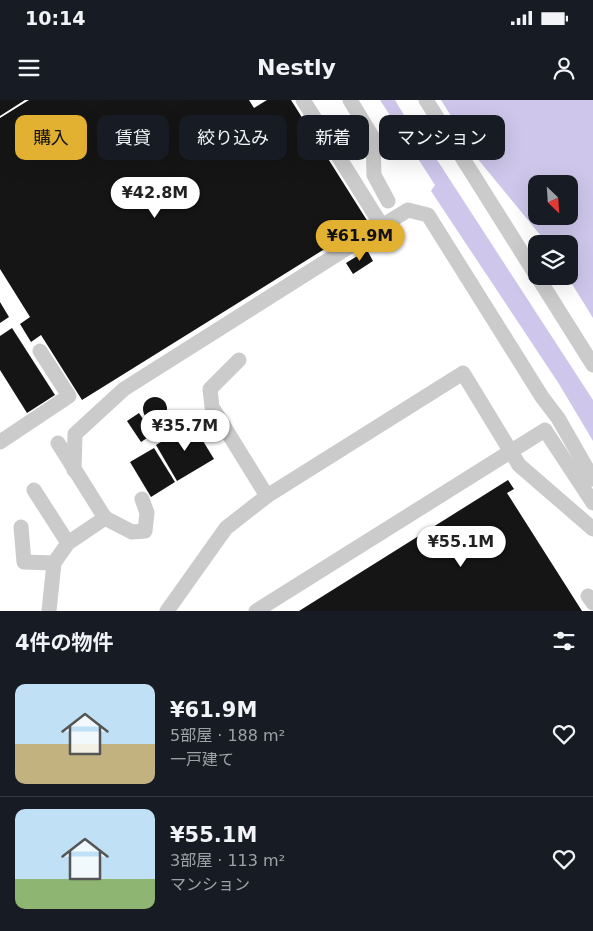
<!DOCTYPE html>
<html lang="ja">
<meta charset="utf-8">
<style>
body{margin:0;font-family:"DejaVu Sans","Noto Sans JP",sans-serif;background:#242831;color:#f1f3f6;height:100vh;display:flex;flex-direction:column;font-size:19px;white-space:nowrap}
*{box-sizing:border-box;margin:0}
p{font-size:16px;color:#9ea1a6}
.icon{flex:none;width:28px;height:28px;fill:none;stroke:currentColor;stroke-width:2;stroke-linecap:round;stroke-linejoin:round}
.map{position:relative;height:511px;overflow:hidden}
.details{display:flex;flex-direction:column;background:#171b24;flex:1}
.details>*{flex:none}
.guide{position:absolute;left:15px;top:15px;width:564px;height:45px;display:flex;gap:10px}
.needle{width:32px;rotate:155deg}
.buttons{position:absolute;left:528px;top:75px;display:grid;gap:10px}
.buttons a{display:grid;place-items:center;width:50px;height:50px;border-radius:10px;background:#171b24;box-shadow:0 5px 20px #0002;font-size:25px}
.price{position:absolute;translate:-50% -42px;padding:0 11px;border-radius:18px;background:#fff;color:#222;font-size:16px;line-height:32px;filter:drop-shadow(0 1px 2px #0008)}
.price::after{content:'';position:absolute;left:50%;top:30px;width:15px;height:11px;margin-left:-8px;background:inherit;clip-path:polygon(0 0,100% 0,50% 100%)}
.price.active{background:#e2b132;color:#111}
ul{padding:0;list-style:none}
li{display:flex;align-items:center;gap:15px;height:125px;padding:0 15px}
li+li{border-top:1px solid #363941}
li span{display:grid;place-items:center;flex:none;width:140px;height:100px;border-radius:10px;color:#555}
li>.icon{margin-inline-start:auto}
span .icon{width:60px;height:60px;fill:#fffc;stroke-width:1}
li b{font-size:21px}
h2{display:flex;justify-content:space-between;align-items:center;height:60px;padding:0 15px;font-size:21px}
.pill{padding:0 18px;border-radius:10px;background:#171b24;box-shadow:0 5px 20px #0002;font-size:18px;line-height:45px}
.pill.active{background:#e2b132;color:#111}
.status{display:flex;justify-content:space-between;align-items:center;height:35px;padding:0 25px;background:#171b24;direction:ltr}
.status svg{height:14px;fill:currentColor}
header{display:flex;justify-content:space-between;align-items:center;height:65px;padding:0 15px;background:#171b24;font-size:22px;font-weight:700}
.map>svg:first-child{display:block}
.water{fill:#cec7eb;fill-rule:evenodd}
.building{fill:#151515}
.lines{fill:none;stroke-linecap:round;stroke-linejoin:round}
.minor{stroke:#cbcbcb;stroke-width:15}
</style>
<div class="status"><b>10:14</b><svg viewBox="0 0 49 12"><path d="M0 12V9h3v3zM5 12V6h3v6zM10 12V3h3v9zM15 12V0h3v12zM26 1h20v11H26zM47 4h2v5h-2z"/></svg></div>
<header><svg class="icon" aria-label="menu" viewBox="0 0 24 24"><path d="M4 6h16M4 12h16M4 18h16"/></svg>Nestly<svg class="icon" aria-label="person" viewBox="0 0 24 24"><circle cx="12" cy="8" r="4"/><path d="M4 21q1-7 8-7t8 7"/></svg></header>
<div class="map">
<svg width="593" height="511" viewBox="0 0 593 511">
<rect width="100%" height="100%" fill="#fff"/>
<!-- water -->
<g class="water">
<path d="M380,0H395L422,45L428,46L593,300V341L559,284L431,91L435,85Z"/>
<path d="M441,0H593V218L567,176H569V144H546L541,136L477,58ZM536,84H569V116H536Z"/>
</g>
<!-- building -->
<g class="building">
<path d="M0,0H25L0,16Z"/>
<path d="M29,0H249L254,8L267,0H291L368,122L82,300L41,235L31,242L20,224L30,217L0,169V18Z"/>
<path d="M367,150L373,161L353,174L346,163Z"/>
<path d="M0,202L9,217L0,223Z"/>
<path d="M12,228L55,295L27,313L0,270V236Z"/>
<circle cx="155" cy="309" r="12"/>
<path d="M139,313L153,334L141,342L127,321Z"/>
<path d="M192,323L214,359L177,381L156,345Z"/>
<path d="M154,348L175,382L151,397L130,362Z"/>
<path d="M508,380L514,389L507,393L582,511H299Z"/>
</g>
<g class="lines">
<!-- minor -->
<g class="minor">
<path d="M350,0L373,38L374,75L388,101"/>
<path d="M426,0L536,175"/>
<path d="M382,126L408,110L428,115L542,297L558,318L593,379"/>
<path d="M537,176L593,265"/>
<path d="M239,260L210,289L212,307L267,396"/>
<path d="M0,342L69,296L40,251"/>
<path d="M74,370L75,334L124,289L382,126L303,0"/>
<path d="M34,390L68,443"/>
<path d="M105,418L132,432L145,431L147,413L142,399"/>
<path d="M21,427L24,462L54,463"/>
<path d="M588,496L593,503"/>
<path d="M49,511L54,463L68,443L105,418L58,343"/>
<path d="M167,511L226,428L267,396L463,273L519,365L593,429"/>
<path d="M256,511L545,330L593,403"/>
</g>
</g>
</svg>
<div class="buttons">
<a><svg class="needle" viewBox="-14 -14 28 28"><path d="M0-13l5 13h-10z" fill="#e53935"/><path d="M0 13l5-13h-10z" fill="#9ea1a6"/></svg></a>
<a><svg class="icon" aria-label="layers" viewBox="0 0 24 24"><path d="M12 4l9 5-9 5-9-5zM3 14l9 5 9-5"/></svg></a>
</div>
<b class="price" style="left:155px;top:119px">¥42.8M</b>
<b class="price active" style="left:360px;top:162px">¥61.9M</b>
<b class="price" style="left:185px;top:352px">¥35.7M</b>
<b class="price" style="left:461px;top:468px">¥55.1M</b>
<div class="guide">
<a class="pill active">購入</a>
<a class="pill">賃貸</a>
<a class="pill">絞り込み</a>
<a class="pill">新着</a>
<a class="pill">マンション</a>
</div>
</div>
<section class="details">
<h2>4件の物件<svg class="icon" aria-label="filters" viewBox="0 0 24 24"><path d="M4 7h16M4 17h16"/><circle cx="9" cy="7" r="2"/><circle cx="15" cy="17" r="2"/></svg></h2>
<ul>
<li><span style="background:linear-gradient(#bfe0f5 60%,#c2b280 0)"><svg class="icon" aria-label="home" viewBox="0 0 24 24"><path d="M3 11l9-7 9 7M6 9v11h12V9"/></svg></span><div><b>¥61.9M</b><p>5部屋 · 188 m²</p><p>一戸建て</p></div><svg class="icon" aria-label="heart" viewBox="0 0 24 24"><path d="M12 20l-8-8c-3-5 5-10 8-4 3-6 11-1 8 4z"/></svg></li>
<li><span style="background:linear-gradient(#bfe0f5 70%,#8fb573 0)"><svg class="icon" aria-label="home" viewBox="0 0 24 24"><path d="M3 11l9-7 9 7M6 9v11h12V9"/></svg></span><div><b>¥55.1M</b><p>3部屋 · 113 m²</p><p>マンション</p></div><svg class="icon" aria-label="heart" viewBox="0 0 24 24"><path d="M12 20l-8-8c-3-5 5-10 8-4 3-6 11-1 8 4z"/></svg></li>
</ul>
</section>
